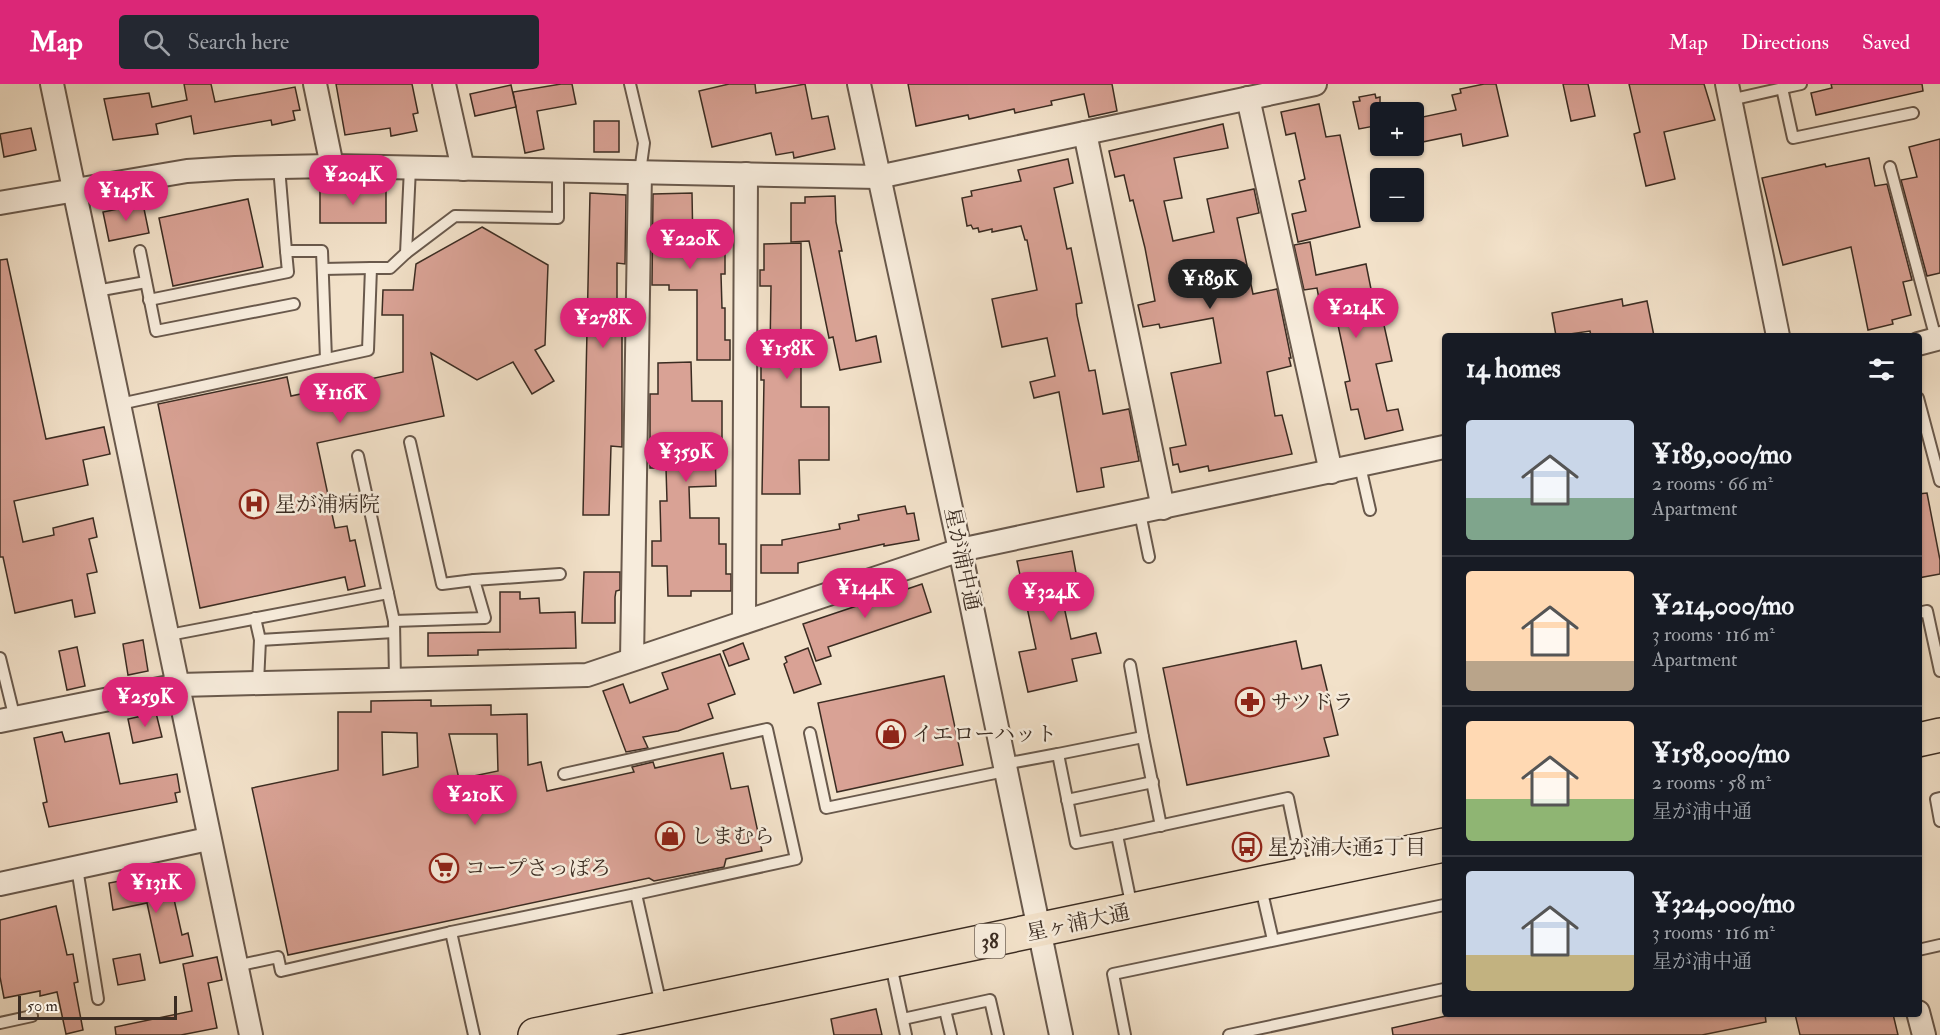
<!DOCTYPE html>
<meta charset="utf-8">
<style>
body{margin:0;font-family:"IM FELL Double Pica","Noto Serif JP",serif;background:#242831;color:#f1f3f6;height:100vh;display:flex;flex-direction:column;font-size:22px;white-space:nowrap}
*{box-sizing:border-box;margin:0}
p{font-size:20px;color:#9ea1a6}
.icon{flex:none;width:33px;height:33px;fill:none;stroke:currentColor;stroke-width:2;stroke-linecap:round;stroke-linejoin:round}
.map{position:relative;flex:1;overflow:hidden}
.panel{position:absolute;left:1442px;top:249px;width:480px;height:684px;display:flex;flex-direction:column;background:#171b24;border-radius:6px;box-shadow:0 2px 4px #0004}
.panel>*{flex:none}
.tools{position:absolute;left:1370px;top:18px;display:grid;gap:12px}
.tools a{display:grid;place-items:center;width:54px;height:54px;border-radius:6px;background:#171b24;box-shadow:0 2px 4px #0004;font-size:30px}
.scale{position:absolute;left:18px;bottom:15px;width:159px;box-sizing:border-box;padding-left:6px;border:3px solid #3b2c22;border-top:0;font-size:16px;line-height:21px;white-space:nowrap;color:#3b2c22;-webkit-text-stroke:4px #f7ecdc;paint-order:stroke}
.price{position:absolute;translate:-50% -51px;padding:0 14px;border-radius:21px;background:#db2777;color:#fff;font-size:20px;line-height:39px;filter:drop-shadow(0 2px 3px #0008)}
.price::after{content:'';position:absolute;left:50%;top:36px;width:18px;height:14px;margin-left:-9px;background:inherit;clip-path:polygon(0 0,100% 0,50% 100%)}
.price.on{background:#222;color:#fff}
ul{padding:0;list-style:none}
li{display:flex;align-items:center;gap:18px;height:150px;padding:0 24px}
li+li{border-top:2px solid #363941}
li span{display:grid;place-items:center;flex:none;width:168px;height:120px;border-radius:6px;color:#555}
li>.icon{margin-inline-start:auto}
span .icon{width:72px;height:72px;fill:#fffc;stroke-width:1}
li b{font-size:26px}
h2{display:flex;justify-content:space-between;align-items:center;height:72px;padding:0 24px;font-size:26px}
header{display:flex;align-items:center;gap:36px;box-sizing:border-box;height:84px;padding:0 30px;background:#db2777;color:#fff}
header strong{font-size:28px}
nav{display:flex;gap:33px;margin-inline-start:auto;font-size:21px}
.search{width:420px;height:54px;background:#242831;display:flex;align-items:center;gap:15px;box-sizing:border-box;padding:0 21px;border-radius:6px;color:#9ea1a6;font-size:22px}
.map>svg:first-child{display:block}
.building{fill:#d9a295;stroke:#3b2c22;stroke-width:1.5;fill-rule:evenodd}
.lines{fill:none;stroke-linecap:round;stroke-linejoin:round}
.lane-casing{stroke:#69594c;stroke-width:14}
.street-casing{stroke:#69594c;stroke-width:26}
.highway-casing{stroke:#3b2c22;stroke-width:36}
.lane{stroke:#f7ecdc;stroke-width:10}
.street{stroke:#f7ecdc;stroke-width:22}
.highway{stroke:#f2e1c9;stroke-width:33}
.labels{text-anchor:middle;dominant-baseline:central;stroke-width:5;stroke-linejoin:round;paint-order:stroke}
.shield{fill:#f7ecdc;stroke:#73665a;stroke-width:1.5}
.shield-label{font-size:20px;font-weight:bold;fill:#3b2c22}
.poi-label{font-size:21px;fill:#3b2c22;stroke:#f7ecdc;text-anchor:start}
.street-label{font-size:21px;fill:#3b2c22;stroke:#f7ecdc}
</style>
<header>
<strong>Map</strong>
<div class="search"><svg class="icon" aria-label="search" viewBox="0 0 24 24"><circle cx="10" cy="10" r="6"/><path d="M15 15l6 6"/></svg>Search here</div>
<nav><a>Map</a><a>Directions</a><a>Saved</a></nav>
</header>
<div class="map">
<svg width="1940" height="951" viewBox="0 0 1940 951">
<rect width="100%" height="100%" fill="#f2e1c9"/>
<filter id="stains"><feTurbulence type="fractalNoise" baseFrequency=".00333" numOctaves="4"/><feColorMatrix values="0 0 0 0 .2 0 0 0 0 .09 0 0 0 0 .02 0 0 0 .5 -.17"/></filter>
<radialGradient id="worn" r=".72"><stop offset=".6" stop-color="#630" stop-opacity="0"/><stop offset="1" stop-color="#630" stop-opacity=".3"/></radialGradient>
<!-- building -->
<g class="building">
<path d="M184,0H211L215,18L295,3L300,26L293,27L295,36L272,41L271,36L194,50L191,32L156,40L158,50L113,56L104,15L149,9L152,23L187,16Z"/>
<path d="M336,0H412L418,29L413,30L417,47L391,52L390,44L345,51Z"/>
<path d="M561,0H572L576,20L537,27L544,65L525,69L513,8Z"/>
<path d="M729,0H755L756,9L805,0L812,35L828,32L835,65L794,74L793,68L776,71L771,49L712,63L699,7Z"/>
<path d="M908,0H1112L1117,27L1089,33L1084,10L1051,17L1052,21L1015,29L1014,25L969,35L968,31L916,42Z"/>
<path d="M1484,0H1496L1508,52L1463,62L1461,50L1413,60V35L1456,26L1452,11L1461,9L1460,5Z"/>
<path d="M1563,0H1588L1595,32L1571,37Z"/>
<path d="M1629,0H1704L1715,36L1664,48L1675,95L1646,102L1634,50L1640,48Z"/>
<path d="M1831,0H1922L1923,7L1816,31L1811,9L1832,4Z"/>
<path d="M511,1L516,23L475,32L470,10Z"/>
<path d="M1375,10L1376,14L1380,13V41L1359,45L1353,18L1360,17L1359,13Z"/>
<path d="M1319,20L1326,53L1340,51L1360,143L1298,158L1292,130L1306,127L1299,97L1305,95L1295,49L1286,51L1281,28Z"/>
<rect x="594" y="37" width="25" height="31"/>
<path d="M1223,40L1228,64L1174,74L1182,114L1164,117L1173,157L1214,148L1207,115L1254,105L1259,129L1237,134L1253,210L1277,205L1291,274H1289L1291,282L1267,288L1275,332L1282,331L1292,370L1209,387L1208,382L1180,388L1178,380L1173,381L1170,364L1186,361L1171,289L1221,279L1213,234L1160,244L1159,240L1143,243L1138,221L1155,217L1145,164L1133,116L1130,117L1124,91L1115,93L1109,67Z"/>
<path d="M31,44L36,66L4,73L0,50Z"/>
<path d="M1940,55V189L1927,192L1901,96L1917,93L1909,63Z"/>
<path d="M1869,74L1875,102L1887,100L1912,196L1903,198L1911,231L1892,236L1893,240L1868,246L1851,163L1783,181L1762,94L1825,80L1826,83Z"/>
<path d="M1068,75L1073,99L1054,104L1067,165L1071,164L1082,219L1076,220L1077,231L1089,287L1095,286L1103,330L1129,325L1139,377L1101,384L1104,403L1077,408L1059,308L1034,314L1030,298L1055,292L1047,254L1002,263L992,215L1037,206L1027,156H1025L1021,142L992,148V145L979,148L978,144L973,145L971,141L967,142L962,114L972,112L971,107L1021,97L1018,86Z"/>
<path d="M320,104L386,105V139H320Z"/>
<path d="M590,109L626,111L625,180L617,179V242H622V363L611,362L609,431H583Z"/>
<path d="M692,109L693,165H725V190H721L722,224H725V256H730V276H697V206H669V201H652L653,110Z"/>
<path d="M835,112L836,138L842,167H839L856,257L876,252L881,278L840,286L833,253L829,254L809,157L791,158V119H805V113Z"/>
<path d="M248,115L263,183L173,202L159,134Z"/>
<path d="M143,120L149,149L109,157L103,128Z"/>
<path d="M482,143L548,181L545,261L535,266L554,297L532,310L513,278L477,296L431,269L444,332L317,359L335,444L347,442L350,457L355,456L365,502L348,506L345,493L200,524L158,320L287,293L291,312L403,288V231H382L383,206H413L416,180Z"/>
<path d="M1310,158L1316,191L1366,180L1374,220L1379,219L1392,277L1376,280L1387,327L1398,325L1403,346L1365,355L1358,325L1351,326L1345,298L1350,297L1332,213L1319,215L1317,204L1304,206L1294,161Z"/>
<path d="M801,159V323H829V376H799L800,410H762L764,296H761V268H770L771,202H760V186H764V160Z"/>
<path d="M7,175L46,355L104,343L110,370L83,376L88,401L14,417L23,458L54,451L53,444L93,434L97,453L89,455L97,488L87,490L95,529L75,533L72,516L15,529L3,473H0V176Z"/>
<path d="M1622,215L1623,222L1647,217L1654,252H1591L1590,247L1556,252L1552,229Z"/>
<path d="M691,278L692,317H722V365H715L716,402L689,403L690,434H719V460H726V490H731V507H691V512H668L667,482H652V457H661L660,417H667L666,384H650V310H658V279Z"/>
<path d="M1927,409L1940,476V490L1918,494V410Z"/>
<path d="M905,422L907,430L914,429L919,456L884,462V460L798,479V489H761V461H782V456L840,445L839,440L859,436L858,431Z"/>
<path d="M1072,467L1078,500L1060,504L1071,555L1096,549L1101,569L1072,575L1077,597L1028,608L1019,568L1036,565L1017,477Z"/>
<path d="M584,488H620V506L616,507L615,513V539H582Z"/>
<path d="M922,500L931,528L828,563L831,572L816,577L803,540Z"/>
<path d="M500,508H520V515L539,514L540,529L575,528L576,564L478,566V571L428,572V549L500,548Z"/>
<path d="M143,556L148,587L128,591L123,560Z"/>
<path d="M1296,557L1302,585L1321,581L1338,651L1324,654L1329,672L1187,701L1163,584Z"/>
<path d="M743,559L749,575L729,582L723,567Z"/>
<path d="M77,563L85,602L67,606L59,567Z"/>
<path d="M808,564L821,600L794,609L784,580L787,578L785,573Z"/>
<path d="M720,570L735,610L708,620L713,634L678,647L643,653L648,664L626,668L603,607L623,600L630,619L668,605L662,589Z"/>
<path d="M944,592L963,681L837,708L818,619Z"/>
<path d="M431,616V622L491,621V631L527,630L528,681L541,678L547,707L634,688L632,683L653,678L655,684L723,669L731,705L748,702L762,767L726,775L724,783L654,797L649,794L288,871L252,704L338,686V628H371V617ZM382,648L417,649L418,683L383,691ZM449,650H497L498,687L459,695Z"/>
<path d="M156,629L162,653L133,659L128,635Z"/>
<path d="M62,648L65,658L109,649L120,700L177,690L180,708L175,709L177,718L49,743L43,719L47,718L34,654Z"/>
<path d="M169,793L182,851L188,849L193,872L160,879L147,819L113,826L109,799L136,794L137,800Z"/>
<path d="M56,822L67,871L73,870L78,898L74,899L83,946L66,950L57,908L40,912V907L4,914L0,893V836Z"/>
<path d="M140,870L145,896L118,901L113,875Z"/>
<path d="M217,873L222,896L208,899L217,944L181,951H116L115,943L192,927L183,880Z"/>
<path d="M876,925L882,951H834L831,935Z"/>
<path d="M1455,930H1765L1766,938L1702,951H1393L1392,944Z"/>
<path d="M1795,930H1893L1898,951H1800Z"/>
</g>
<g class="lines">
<!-- lane casing -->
<g class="lane-casing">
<g id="lane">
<path d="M630,0L644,59L640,88"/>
<path d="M1782,4L1793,54L1913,29"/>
<path d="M1730,16L1801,0"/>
<path d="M279,83L286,167H322L326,275"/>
<path d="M1890,83L1936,255"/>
<path d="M140,167L156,247L294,220"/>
<path d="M406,169L455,132L558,134V87"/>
<path d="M323,185L371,184"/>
<path d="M96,207L146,198"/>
<path d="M149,216L288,188L286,167"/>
<path d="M1918,314L1940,397"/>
<path d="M120,320L368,266L371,184H390L406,169L410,84"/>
<path d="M410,358L442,500L474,496"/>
<path d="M358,372L394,537L395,596"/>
<path d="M1360,382L1370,426"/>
<path d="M1140,429L1149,473"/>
<path d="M1918,529L1927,527L1940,587"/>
<path d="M255,534L260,556L394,548"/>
<path d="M394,537L485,534L474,496L560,490"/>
<path d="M169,551L388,509"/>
<path d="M0,574L15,635"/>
<path d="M1130,581L1143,653"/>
<path d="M258,599L260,556"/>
<path d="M810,649L826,724L1005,687"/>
<path d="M1058,670L1143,653L1161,742"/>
<path d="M1004,680L1058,670L1076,759L1117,751L1132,824"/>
<path d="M564,690L767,645L796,775L636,810"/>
<path d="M1940,714L1936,715L1940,737"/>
<path d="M1067,716L1153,698"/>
<path d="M1117,751L1288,714L1303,786"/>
<path d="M77,784L98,915"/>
<path d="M1261,804L1273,856"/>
<path d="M1918,866L1940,861"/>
<path d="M891,881L906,951"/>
<path d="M236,882L278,873L281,887L451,848"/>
<path d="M945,926L951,951"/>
<path d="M903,935L990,916L998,951"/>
<path d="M0,939L32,932"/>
<path d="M474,951L451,848L636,810L661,921"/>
<path d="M1125,951L1113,890L1444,821"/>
<path d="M1229,951L1444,905"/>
</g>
</g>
<!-- street casing -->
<g class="street-casing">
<g id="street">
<path d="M52,0L251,951"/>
<path d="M315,0L332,82"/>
<path d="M444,0L463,85"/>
<path d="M859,0L960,466L1061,951"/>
<path d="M1727,0L1778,252"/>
<path d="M1248,14L1331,388"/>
<path d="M1085,49L1163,424"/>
<path d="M0,119L187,87L235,84L332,82L878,93L1315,0"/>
<path d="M1918,260L1940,254"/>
<path d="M744,538L746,90"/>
<path d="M632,575L640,88"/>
<path d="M0,637L179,601L587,591L960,466L1444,363"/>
<path d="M0,800L208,755"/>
<path d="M1918,928L1924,951"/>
</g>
</g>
<!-- highway casing -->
<g class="highway-casing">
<g id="highway">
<path d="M1918,656L1940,651"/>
<path d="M535,951L1444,761"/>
</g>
</g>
<!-- lane -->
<use href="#lane" class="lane"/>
<!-- street -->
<use href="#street" class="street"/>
<!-- highway -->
<use href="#highway" class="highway"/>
</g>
<!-- icons -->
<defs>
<g id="hospital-ring" transform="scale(1.5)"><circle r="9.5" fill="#f7ecdc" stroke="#8f2418" stroke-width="1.5"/><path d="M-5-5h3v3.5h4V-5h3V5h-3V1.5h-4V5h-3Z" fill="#8f2418"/></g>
<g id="pharmacy-ring" transform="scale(1.5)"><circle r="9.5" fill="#f7ecdc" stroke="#8f2418" stroke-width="1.5"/><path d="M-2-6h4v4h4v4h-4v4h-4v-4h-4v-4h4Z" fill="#8f2418"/></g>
<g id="shop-ring" transform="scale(1.5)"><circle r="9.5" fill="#f7ecdc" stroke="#8f2418" stroke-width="1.5"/><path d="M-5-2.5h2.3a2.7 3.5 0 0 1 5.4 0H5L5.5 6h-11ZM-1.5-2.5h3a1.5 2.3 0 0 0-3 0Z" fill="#8f2418"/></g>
<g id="bus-ring" transform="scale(1.5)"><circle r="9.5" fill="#f7ecdc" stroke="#8f2418" stroke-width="1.5"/><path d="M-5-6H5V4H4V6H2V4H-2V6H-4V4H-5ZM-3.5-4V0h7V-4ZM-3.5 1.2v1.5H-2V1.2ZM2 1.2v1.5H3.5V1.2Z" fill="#8f2418"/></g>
<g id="supermarket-ring" transform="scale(1.5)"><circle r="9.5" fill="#f7ecdc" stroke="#8f2418" stroke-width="1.5"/><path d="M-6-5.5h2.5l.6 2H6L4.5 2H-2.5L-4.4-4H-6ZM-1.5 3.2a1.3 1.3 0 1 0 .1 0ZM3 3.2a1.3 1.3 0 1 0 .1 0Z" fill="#8f2418"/></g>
</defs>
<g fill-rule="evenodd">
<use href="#hospital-ring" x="254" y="420"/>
<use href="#pharmacy-ring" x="1250" y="618"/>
<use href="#shop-ring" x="891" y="650"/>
<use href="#shop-ring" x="670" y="752"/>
<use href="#bus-ring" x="1247" y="763"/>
<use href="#supermarket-ring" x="444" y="784"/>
</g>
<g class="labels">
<!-- shield labels -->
<rect class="shield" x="975" y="840" width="30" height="34" rx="4.5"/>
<g class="shield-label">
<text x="990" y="857">38</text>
</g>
<!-- poi labels -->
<g class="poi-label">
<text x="275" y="420">星が浦病院</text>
<text x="1271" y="618">サツドラ</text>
<text x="912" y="650">イエローハット</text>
<text x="691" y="752">しまむら</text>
<text x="1268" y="763">星が浦大通2丁目</text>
<text x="465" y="784">コープさっぽろ</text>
</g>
<!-- street labels -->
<g class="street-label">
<text transform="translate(962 475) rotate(78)">星が浦中通</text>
<text transform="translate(1078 839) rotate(-12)">星ヶ浦大通</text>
</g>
</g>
<rect width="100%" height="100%" filter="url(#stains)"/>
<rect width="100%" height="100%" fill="url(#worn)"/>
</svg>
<div class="tools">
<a>+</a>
<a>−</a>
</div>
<div class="scale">50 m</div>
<b class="price" style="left:353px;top:122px">¥204K</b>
<b class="price" style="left:126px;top:138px">¥145K</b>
<b class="price" style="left:690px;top:186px">¥220K</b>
<b class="price on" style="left:1210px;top:226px">¥189K</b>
<b class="price" style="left:1356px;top:255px">¥214K</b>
<b class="price" style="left:603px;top:265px">¥278K</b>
<b class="price" style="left:787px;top:296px">¥158K</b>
<b class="price" style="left:340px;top:340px">¥116K</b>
<b class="price" style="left:686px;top:399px">¥359K</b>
<b class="price" style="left:865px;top:535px">¥144K</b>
<b class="price" style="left:1051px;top:539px">¥324K</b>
<b class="price" style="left:145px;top:644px">¥259K</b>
<b class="price" style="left:475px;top:742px">¥210K</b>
<b class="price" style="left:156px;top:830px">¥131K</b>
<section class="panel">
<h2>14 homes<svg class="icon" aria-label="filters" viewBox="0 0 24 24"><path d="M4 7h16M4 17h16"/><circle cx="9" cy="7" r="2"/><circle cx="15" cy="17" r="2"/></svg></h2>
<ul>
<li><span style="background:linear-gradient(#c9d6e8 65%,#7fa58c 0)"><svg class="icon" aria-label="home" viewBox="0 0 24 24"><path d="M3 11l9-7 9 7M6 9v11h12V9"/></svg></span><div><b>¥189,000/mo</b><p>2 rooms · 66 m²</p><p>Apartment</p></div></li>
<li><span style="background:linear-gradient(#ffd9b3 75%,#b9a48a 0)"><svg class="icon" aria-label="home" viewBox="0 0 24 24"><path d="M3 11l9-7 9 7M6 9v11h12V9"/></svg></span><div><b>¥214,000/mo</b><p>3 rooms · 116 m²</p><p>Apartment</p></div></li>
<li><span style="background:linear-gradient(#ffd9b3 65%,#8fb573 0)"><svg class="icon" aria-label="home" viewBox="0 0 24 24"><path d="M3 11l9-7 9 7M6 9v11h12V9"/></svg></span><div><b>¥158,000/mo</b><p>2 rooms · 58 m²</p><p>星が浦中通</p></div></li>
<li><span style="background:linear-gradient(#c9d6e8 70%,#c2b280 0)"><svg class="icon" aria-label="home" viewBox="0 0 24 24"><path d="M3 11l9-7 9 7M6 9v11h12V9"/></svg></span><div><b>¥324,000/mo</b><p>3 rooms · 116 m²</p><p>星が浦中通</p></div></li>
</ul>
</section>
</div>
